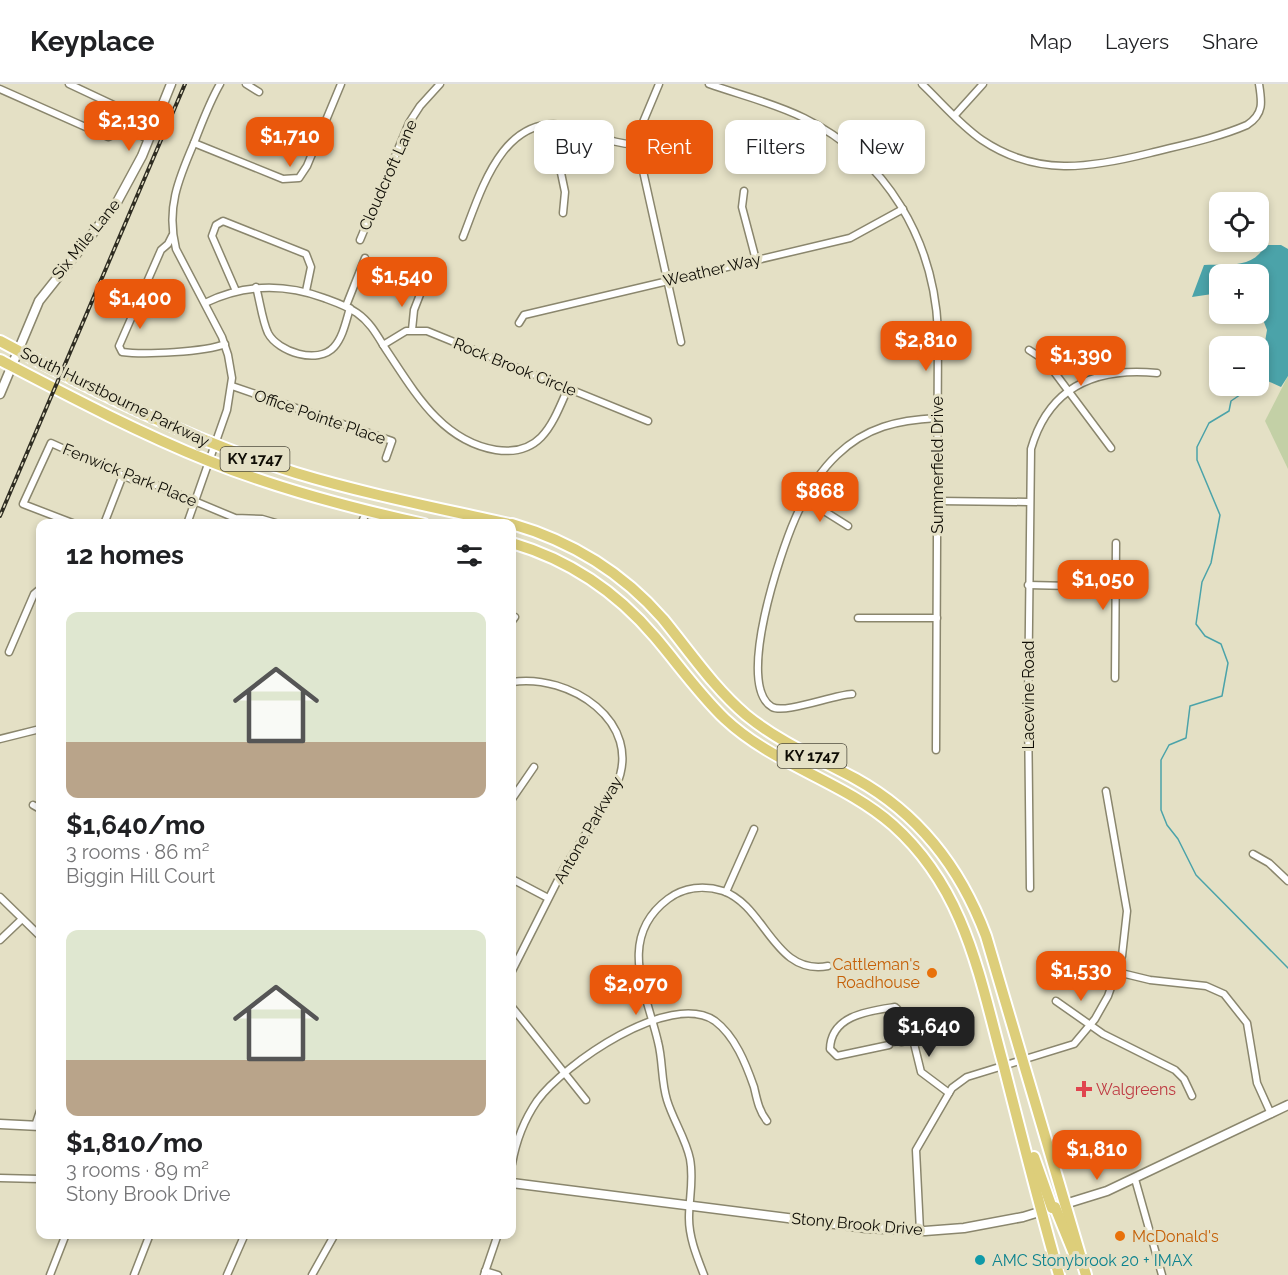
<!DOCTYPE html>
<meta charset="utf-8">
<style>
body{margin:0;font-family:Raleway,sans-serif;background:#f2f2f2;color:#202124;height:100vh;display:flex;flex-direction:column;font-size:22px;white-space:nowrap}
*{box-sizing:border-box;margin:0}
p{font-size:20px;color:#757577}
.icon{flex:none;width:33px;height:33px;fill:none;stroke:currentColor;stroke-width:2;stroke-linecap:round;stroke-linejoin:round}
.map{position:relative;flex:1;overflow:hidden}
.panel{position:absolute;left:36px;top:435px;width:480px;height:720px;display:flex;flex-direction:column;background:#fff;border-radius:12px;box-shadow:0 3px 9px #0003}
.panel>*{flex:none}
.guide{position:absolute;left:534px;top:36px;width:570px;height:54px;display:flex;gap:12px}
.tools{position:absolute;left:1209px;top:108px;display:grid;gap:12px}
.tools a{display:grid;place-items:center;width:60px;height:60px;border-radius:12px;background:#fff;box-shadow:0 3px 9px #0003;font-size:30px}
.price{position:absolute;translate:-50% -51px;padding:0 14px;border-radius:12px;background:#ea580c;color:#fff;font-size:20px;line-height:39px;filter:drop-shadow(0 2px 3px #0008)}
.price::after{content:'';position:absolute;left:50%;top:36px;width:18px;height:14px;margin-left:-9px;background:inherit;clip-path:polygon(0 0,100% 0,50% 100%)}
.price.on{background:#222;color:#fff}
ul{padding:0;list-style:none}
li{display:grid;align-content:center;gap:12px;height:318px;padding:0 30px}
li span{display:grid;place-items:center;height:186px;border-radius:12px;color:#555}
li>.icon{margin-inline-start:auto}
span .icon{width:108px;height:108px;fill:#fffc;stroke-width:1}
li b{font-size:26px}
h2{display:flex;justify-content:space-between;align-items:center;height:72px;padding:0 30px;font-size:26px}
.tag{padding:0 21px;border-radius:12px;background:#fff;box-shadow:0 3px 9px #0003;font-size:21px;line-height:54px}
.tag.on{background:#ea580c;color:#fff}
header{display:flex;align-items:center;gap:36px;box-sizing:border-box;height:84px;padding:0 30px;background:#fff;border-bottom:2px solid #e0e0e0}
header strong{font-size:28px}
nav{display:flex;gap:33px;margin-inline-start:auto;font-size:21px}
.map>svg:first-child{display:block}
.green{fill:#c3d0a6}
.water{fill:#4ba3a9}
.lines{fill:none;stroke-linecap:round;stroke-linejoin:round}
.stream{stroke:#4ba3a9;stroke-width:1.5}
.minor-tunnel{stroke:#c4c0a8;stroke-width:6;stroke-dasharray:6 3;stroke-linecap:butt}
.minor-casing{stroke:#8a866d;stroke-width:9}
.tertiary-casing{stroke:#8a866d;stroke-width:11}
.primary-casing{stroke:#fff;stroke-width:14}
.minor{stroke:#fff;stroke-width:6}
.tertiary{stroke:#fff;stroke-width:8}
.primary{stroke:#ddce7a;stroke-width:10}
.rail-casing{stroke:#2f2d22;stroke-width:4}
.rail{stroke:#e4e0c5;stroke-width:1.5;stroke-dasharray:4.5;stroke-linecap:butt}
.food-dot{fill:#e8710a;stroke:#e4e0c5;stroke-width:2}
.health-dot{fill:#e0444e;stroke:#e4e0c5;stroke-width:2}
.culture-dot{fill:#0f9aa8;stroke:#e4e0c5;stroke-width:2}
.labels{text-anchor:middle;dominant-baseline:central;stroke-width:6;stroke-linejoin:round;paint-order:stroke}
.shield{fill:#e4e0c5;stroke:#4f4c3f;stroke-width:1.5}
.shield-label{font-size:15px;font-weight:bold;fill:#0f0d05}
.street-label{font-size:16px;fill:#0f0d05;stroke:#e4e0c5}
.food-label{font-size:16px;fill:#c56008;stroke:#e4e0c5;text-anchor:end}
.health-label{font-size:16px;fill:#be3a42;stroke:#e4e0c5;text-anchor:start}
.culture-label{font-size:16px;fill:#0d838f;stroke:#e4e0c5;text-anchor:start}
</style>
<header>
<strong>Keyplace</strong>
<nav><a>Map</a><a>Layers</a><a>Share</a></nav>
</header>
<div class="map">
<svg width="1288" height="1191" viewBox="0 0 1288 1191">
<rect width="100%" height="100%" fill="#e4e0c5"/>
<!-- green -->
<path class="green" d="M1288,292V385L1265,337Z"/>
<!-- water -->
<path class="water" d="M1265,161H1281L1288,165V292L1281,303L1259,293L1267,246L1259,225L1258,190H1220L1219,209L1192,213L1204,181C1228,180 1254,185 1265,161Z"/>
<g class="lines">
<!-- stream -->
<path class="stream" d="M1253,302L1231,317L1229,327L1209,339L1197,363V376L1220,431L1211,479L1202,498L1196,540L1205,552L1221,560L1228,579L1222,612L1190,622L1186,654L1169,661L1161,676V726L1167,741L1178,755L1196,791L1288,884"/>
<!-- minor-tunnel -->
<path class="minor-tunnel" d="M889,961L901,958"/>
<!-- minor casing -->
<g class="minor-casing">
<g id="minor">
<path d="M69,0L118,23L124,28L127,45L148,55"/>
<path d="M246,0L259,8"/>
<path d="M659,0L641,43L639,69L681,258"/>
<path d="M709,0C740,11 774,19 804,34C887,75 934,156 938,247L936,666"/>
<path d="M922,0C941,18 960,41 982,56C1037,93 1090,84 1150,69C1182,61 1217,54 1247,41C1264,30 1262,18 1259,0"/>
<path d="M0,5L108,53L127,45"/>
<path d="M955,31L983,0"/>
<path d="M555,42L556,65L565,108L563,129"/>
<path d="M194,59L283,95L299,94L307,82L341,0"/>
<path d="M744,107L742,123L756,176"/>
<path d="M172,152L168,160L161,166L119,262L122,268C144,271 205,268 225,260"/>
<path d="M463,153C481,107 503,27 569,42C594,48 613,62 639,60"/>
<path d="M360,156L409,39L420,22L440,0"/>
<path d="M256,203C260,217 262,236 268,249C278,268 318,281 334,263C343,253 346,237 350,224"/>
<path d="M236,207L212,152L216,141L223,137L306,170L311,183L306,207"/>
<path d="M205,219C244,200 283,199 324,214C335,218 347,222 357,229C370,238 377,251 385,264C414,307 441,357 496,366C542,373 553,338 568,304"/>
<path d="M346,222L365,174"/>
<path d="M519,239L524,231L850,154L903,125"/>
<path d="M412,246L414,226L421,208"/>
<path d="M383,261L406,247H427L648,337"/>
<path d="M1029,266L1046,277L1111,364"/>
<path d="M232,302L392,357L386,374"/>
<path d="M805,415L848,442"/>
<path d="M938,417L1028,418"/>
<path d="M75,440L23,420L51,359L131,395L156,401L235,434L262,435L279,440"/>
<path d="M104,440L123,391"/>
<path d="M187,440L227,326L232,294L228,271L222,253L176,165C166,125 178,96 194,59C202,39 209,19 220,0"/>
<path d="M361,440L367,427"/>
<path d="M1028,501L1115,503"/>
<path d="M858,534H937"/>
<path d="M512,537L515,533"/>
<path d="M9,568L34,510L40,505"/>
<path d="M1115,594L1116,459"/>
<path d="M512,598C569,589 645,638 616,702L563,786L512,887"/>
<path d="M852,610C833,611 785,630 772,623C735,601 781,467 795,435C805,412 819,388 837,371C866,343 898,336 937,334"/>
<path d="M0,655L40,645"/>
<path d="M512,715L534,683"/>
<path d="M33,721L40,725"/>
<path d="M1253,770L1269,779L1288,797"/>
<path d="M512,795L548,814"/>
<path d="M1030,804L1028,625L1031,365C1049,302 1096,283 1157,289"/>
<path d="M726,808L754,745"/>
<path d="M0,813L40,852"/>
<path d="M0,856L22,835"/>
<path d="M1117,888L1150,896L1206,902L1224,910L1247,939L1257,999L1271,1030"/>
<path d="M1056,917L1103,950L1175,986L1184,995L1192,1012"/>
<path d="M512,923L586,1016"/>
<path d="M909,939L921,988L949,1009"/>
<path d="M901,958L912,956"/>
<path d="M889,961L837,972L830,965C831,931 869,927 895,923C903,928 901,939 910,945"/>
<path d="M35,1042L40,1027"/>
<path d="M512,1080C516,1057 524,1036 537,1017C564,980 670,906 715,937C735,952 746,980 754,1003C757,1016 759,1027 767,1037"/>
<path d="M0,1094L40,1095"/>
<path d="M1135,1095L1162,1191"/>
<path d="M920,1147L916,1066L952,1004L967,993L1074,960L1095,935L1108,912L1122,872L1127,827L1106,707"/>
<path d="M485,1187L498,1191"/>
<path d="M50,1191L66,1150"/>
<path d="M134,1191L150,1150"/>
<path d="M227,1191L245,1150"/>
<path d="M312,1191L335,1150"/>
<path d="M484,1191L498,1150"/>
<path d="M704,1191C697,1173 689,1154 689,1134C689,1114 694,1096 690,1075C686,1055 673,1036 667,1016C661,997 663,977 658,958C647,910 616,854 668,815C684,803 704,801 723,807C766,822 774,892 828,882"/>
</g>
</g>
<!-- tertiary casing -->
<g class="tertiary-casing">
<g id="tertiary">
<path d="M0,310L39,217L116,120L142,72L171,0"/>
<path d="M0,1040L40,1042"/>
<path d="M512,1099L866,1144L925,1147L964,1144L1023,1133L1107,1107L1288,1021"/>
</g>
</g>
<!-- primary casing -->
<g class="primary-casing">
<g id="primary">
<path d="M0,257C95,308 193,357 296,389C365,410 438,424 509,440"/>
<path d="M0,276C69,312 137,348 209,377C278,405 351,424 424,440"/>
<path d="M512,440C571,457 622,488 663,535C690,568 714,604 746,631C779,658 819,675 856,695C919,730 961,785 986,852L1086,1191"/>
<path d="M512,459C570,476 616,507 655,553C678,580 699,610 725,635C774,681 843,697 893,741C965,805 979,891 1003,979C1021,1050 1039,1121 1059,1191"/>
<path d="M1034,1073L1052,1124"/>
<path d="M1055,1123L1077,1177"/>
</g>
</g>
<!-- minor -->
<use href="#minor" class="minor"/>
<!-- tertiary -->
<use href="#tertiary" class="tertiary"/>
<!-- primary -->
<use href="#primary" class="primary"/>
<!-- rail casing -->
<g class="rail-casing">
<path id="rail" d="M0,432L185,0"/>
</g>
<!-- rail -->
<use href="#rail" class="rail"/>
</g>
<!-- markers -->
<g class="food-dot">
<circle cx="932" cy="889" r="6"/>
<circle cx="1120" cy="1152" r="6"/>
</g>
<path class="health-dot" d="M1081 996h6v6h6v6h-6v6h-6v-6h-6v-6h6z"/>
<circle class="culture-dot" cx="980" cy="1176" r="6"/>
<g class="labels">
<!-- shield labels -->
<g class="shield">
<rect x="220.5" y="363" width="69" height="24" rx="4.5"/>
<rect x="777.5" y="660" width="69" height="24" rx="4.5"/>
</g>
<g class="shield-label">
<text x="255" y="375">KY 1747</text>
<text x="812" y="672">KY 1747</text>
</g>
<!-- street labels -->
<g class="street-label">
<text transform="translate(388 91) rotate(-66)">Cloudcroft Lane</text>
<text transform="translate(86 155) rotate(-51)">Six Mile Lane</text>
<text transform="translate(712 186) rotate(-13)">Weather Way</text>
<text transform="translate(515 283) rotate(22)">Rock Brook Circle</text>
<text transform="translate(115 313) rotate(26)">South Hurstbourne Parkway</text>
<text transform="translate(320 333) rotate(19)">Office Pointe Place</text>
<text transform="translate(937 381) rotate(-90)">Summerfield Drive</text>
<text transform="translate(130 391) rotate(22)">Fenwick Park Place</text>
<text transform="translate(1028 611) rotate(-90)">Lacevine Road</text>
<text transform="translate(588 746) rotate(-60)">Antone Parkway</text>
<text transform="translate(857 1140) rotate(5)">Stony Brook Drive</text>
</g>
<!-- food labels -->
<g class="food-label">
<text x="920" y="880">Cattleman's<tspan x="920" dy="18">Roadhouse</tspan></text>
<text x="1132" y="1152" text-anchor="start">McDonald's</text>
</g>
<!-- health labels -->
<g class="health-label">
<text x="1096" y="1005">Walgreens</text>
</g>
<!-- culture labels -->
<g class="culture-label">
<text x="992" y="1176">AMC Stonybrook 20 + IMAX</text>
</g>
</g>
</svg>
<div class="tools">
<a><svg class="icon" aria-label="locate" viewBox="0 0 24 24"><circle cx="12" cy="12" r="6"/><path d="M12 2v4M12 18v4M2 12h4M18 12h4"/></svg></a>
<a>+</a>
<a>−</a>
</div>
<b class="price" style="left:129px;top:68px">$2,130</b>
<b class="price" style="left:290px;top:84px">$1,710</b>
<b class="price" style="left:402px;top:224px">$1,540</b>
<b class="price" style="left:140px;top:246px">$1,400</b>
<b class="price" style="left:926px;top:288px">$2,810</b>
<b class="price" style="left:1081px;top:303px">$1,390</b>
<b class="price" style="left:820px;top:439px">$868</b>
<b class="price" style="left:1103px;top:527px">$1,050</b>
<b class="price" style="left:1081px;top:918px">$1,530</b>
<b class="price" style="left:636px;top:932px">$2,070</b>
<b class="price on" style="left:929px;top:974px">$1,640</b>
<b class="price" style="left:1097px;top:1097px">$1,810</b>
<div class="guide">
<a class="tag">Buy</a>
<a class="tag on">Rent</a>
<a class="tag">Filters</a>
<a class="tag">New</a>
</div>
<section class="panel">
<h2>12 homes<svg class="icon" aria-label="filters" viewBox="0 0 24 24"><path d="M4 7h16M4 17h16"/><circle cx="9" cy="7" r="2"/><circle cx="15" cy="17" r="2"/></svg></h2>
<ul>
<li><span style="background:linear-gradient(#dfe7d0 70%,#b9a48a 0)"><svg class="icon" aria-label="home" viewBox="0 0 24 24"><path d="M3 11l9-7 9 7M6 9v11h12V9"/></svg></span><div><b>$1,640/mo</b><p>3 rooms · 86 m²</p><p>Biggin Hill Court</p></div></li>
<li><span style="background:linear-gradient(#dfe7d0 70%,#b9a48a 0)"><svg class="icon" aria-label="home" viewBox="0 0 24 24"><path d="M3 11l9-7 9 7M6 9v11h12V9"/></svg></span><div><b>$1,810/mo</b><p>3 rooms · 89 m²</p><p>Stony Brook Drive</p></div></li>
</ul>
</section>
</div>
